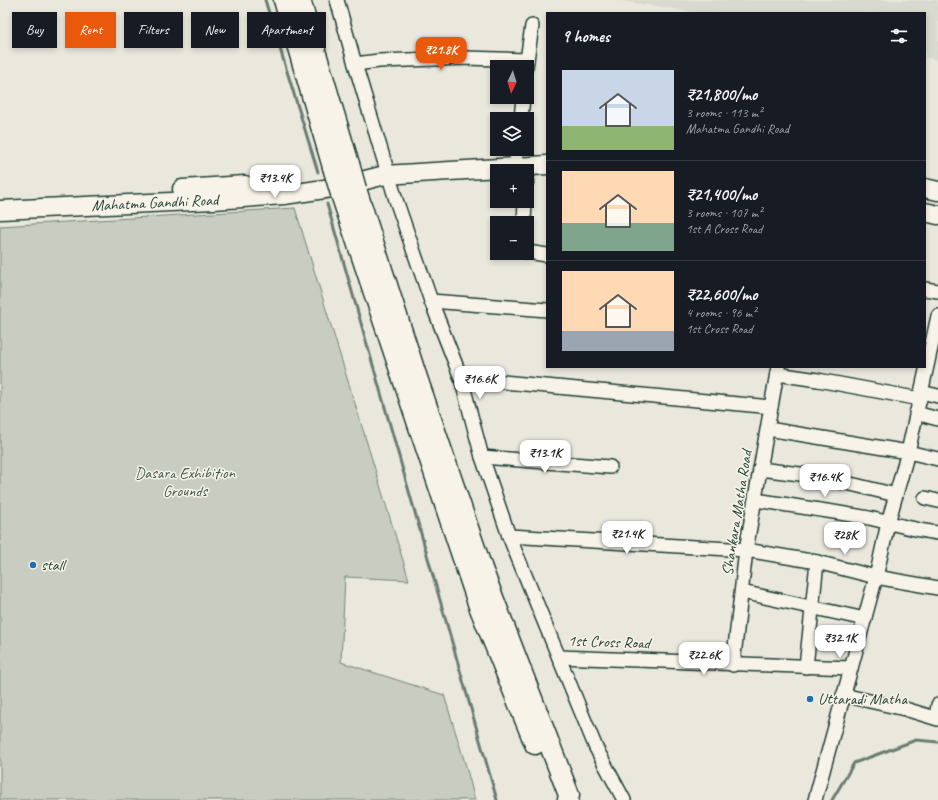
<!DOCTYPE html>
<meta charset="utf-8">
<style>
body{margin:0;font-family:Caveat,sans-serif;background:#242831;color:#f1f3f6;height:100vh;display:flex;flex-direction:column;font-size:15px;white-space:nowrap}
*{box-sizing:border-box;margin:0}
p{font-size:13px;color:#9ea1a6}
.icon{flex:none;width:22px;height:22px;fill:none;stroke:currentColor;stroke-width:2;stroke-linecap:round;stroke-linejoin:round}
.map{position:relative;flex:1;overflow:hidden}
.details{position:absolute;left:546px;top:12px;width:380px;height:356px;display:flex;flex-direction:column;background:#171b24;border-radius:0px;box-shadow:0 2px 6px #0003}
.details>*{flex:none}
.top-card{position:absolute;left:12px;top:12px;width:380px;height:36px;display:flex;gap:8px}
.needle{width:26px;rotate:184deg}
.tools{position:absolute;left:490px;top:60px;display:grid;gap:8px}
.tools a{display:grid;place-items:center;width:44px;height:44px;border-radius:0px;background:#171b24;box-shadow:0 2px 6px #0003;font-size:20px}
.price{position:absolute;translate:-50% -34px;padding:0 9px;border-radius:8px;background:#fff;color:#222;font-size:13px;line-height:26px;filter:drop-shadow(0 1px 2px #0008)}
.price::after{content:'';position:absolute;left:50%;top:24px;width:12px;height:9px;margin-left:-6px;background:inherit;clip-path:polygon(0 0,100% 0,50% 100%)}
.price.selected{background:#ea580c;color:#fff}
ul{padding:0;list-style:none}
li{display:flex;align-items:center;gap:12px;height:100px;padding:0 16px}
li+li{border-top:1px solid #363941}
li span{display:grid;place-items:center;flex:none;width:112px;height:80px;border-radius:0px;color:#555}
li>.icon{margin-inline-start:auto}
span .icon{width:48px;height:48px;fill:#fffc;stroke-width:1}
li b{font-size:17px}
h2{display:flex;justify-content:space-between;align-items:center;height:48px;padding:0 16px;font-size:17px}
.chip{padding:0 14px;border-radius:0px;background:#171b24;box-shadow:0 2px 6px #0003;font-size:14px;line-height:36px}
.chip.selected{background:#ea580c;color:#fff}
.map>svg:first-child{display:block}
.built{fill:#d9dacf}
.green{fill:#c8ccc1;stroke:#74847a}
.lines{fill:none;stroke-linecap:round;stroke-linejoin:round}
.stream{stroke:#6a7c72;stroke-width:3}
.minor-casing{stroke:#1f3d34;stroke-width:16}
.secondary-casing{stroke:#1f3d34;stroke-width:21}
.primary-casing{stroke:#1f3d34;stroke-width:23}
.minor{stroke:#f7f3e8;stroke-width:13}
.secondary{stroke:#f7f3e8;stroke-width:18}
.primary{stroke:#f7f3e8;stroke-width:20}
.primary-bridge-casing{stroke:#1f3d34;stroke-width:23;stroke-linecap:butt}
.primary-bridge{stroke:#f7f3e8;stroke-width:20}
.poi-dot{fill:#1f6fb2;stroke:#f7f3e8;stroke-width:1.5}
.labels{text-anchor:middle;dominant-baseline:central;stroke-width:3;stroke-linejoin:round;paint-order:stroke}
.street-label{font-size:16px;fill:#1f3d34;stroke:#f7f3e8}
.park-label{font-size:16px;fill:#415a50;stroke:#f7f3e8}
.poi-label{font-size:16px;fill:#1f3d34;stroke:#f7f3e8;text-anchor:start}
</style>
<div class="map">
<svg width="938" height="800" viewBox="0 0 938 800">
<rect width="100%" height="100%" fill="#eae8dd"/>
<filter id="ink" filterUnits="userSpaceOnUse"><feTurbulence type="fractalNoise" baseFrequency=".025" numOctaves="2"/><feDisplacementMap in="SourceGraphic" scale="8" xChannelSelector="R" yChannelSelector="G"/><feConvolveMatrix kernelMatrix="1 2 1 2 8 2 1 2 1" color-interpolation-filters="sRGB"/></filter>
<g filter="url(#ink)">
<!-- built -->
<path class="built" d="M617,0H938V60L925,58V13H698Z"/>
<!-- green -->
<path class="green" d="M295,208L409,580L345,577L341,662L444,695L466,766L475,800H0V226Z"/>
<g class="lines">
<!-- stream -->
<g class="stream">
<path d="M265,0L318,172"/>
<path d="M327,204L497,800"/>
<path d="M832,800L854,763L916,740L938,742"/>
</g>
<!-- minor casing -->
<g class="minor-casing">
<g id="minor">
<path d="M337,0L355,64L396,200L431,301L461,378L482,457L509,536L596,748L624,800"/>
<path d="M355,64L379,61L465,58L527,60"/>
<path d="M526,67L532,26"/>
<path d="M521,119L523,97"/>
<path d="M516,156L517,149"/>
<path d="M527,181L528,166"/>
<path d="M524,223L525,201"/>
<path d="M527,252L547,255"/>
<path d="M925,289L938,291"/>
<path d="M431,301L547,310"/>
<path d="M777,374L818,380L920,399"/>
<path d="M461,378L771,407"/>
<path d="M921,392L938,396"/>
<path d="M916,413L938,419"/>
<path d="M768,429L908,452L938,459"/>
<path d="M482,457L610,467"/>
<path d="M760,469L808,475L855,485L896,495"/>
<path d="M925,498L938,501"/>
<path d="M756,500C793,506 831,511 869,518C892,523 914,530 938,533"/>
<path d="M509,536L746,550L817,562L876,577L938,588"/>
<path d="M742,592L865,619"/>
<path d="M559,657L851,668"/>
<path d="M733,665L746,550L778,367"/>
<path d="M806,667L817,562"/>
<path d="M843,695L905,709L938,719"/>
<path d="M936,718L938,705"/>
<path d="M815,800L876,577L888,523L908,452L938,316"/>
</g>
</g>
<!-- secondary casing -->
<g class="secondary-casing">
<g id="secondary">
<path d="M925,188L938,191"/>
<path d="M182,189L245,185"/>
<path id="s1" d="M0,210L214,200L284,195L338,187L385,175L547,165"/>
<path d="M925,212L938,215"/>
</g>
</g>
<!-- primary casing -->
<g class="primary-casing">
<g id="primary">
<path d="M284,0L333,167"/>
<path d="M300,0L349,164"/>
<path d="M356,189L415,372L482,569L569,795L568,800"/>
<path d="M341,194L479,606L535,744"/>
</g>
</g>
<!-- minor -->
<use href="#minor" class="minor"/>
<!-- secondary -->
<use href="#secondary" class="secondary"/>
<!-- primary -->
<use href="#primary" class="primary"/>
<!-- primary-bridge casing -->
<g class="primary-bridge-casing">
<g id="primary-bridge">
<path d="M349,164L356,189"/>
<path d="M333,167L341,194"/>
</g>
</g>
<!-- primary-bridge -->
<use href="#primary-bridge" class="primary-bridge"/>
</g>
</g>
<!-- markers -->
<g class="poi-dot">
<circle cx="33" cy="565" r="4"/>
<circle cx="810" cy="699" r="4"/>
</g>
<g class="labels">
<!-- street labels -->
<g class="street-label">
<text stroke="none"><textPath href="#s1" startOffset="155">Mahatma Gandhi Road</textPath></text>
<text transform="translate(737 513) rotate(-81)">Shankara Matha Road</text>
<text transform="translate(609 642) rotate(2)">1st Cross Road</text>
</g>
<!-- park labels -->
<g class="park-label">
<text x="185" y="473">Dasara Exhibition<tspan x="185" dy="18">Grounds</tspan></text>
</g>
<!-- poi labels -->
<g class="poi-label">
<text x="41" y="565">stall</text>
<text x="818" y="699">Uttaradi Matha</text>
</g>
</g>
</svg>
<div class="tools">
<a><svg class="needle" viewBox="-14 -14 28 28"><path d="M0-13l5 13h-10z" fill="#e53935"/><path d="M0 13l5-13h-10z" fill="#9ea1a6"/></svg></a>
<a><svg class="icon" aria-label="layers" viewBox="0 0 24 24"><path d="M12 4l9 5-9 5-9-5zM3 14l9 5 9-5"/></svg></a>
<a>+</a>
<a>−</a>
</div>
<b class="price selected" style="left:441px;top:71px">₹21.8K</b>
<b class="price" style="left:275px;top:199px">₹13.4K</b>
<b class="price" style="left:480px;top:400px">₹16.6K</b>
<b class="price" style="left:545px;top:474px">₹13.1K</b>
<b class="price" style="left:825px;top:498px">₹16.4K</b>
<b class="price" style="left:627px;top:555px">₹21.4K</b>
<b class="price" style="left:845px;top:556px">₹28K</b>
<b class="price" style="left:840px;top:659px">₹32.1K</b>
<b class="price" style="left:704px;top:676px">₹22.6K</b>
<div class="top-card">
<a class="chip">Buy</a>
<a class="chip selected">Rent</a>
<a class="chip">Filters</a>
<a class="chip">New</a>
<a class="chip">Apartment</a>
</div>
<section class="details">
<h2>9 homes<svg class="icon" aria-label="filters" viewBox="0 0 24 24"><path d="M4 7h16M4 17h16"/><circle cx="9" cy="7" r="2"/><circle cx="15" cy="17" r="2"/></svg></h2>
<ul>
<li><span style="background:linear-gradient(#c9d6e8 70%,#8fb573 0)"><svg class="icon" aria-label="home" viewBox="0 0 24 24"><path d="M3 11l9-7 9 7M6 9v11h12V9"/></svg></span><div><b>₹21,800/mo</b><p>3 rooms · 113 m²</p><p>Mahatma Gandhi Road</p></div></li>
<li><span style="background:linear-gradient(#ffd9b3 65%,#7fa58c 0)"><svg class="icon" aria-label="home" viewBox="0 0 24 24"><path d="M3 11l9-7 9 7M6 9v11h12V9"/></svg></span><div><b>₹21,400/mo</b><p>3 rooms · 107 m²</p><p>1st A Cross Road</p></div></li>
<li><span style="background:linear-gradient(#ffd9b3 75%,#9aa5b1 0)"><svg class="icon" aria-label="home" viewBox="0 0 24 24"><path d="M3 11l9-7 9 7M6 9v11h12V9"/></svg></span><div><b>₹22,600/mo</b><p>4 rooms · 96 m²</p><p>1st Cross Road</p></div></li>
</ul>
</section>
</div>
